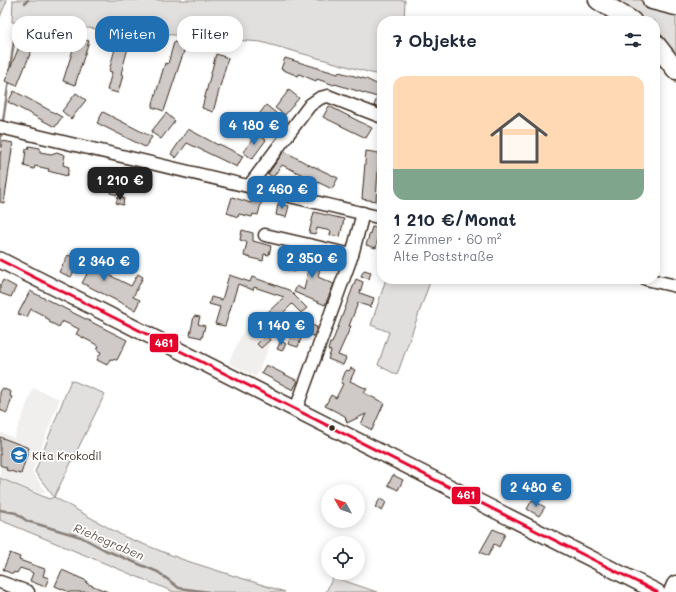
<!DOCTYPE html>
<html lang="de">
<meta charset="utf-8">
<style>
body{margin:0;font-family:Mali,sans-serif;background:#f6f6f7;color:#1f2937;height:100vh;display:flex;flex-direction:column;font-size:15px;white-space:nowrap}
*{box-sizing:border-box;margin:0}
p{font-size:13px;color:#747a83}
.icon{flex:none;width:22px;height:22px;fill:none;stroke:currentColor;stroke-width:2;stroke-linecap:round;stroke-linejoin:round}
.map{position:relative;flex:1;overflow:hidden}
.drawer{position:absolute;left:377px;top:16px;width:283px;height:268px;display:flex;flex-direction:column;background:#fff;border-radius:16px;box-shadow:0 2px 10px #0003}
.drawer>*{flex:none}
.top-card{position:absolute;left:12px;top:16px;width:305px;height:36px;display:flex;gap:8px}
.needle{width:26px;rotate:310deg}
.tools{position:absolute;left:321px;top:484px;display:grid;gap:8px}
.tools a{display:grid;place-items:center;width:44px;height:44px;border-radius:50%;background:#fff;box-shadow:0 2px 10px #0003;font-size:20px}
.price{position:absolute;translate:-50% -34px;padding:0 9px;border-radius:8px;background:#1f6fb2;color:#fff;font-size:13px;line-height:26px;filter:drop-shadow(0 1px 2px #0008)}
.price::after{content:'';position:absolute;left:50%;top:24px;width:12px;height:9px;margin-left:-6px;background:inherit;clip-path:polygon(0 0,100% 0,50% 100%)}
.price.on{background:#222;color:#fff}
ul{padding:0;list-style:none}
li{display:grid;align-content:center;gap:8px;height:212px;padding:0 16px}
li+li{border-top:1px solid #e0e1e3}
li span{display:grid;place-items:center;height:124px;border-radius:12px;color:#555}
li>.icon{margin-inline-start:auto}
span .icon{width:72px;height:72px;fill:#fffc;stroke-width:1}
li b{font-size:17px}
h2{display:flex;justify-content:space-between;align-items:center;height:48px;padding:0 16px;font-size:17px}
.tag{padding:0 14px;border-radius:16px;background:#fff;box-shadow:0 2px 10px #0003;font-size:14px;line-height:36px}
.tag.on{background:#1f6fb2;color:#fff}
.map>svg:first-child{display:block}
.built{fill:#f1efee}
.green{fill:#e2e0de;stroke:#8e857e}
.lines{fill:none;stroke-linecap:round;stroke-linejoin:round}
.stream{stroke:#887e77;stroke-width:2.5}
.building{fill:#cfcac7;stroke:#3b2a1e}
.minor-casing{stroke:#3b2a1e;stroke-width:15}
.major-casing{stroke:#3b2a1e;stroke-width:18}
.highway-casing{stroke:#3b2a1e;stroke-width:21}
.minor{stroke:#fff;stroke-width:12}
.major{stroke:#fff;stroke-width:15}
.highway{stroke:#fff;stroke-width:18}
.bus-1-casing{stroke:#fff;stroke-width:6}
.bus-1{stroke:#e4002b;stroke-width:3}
.bus-dot{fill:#3b2a1e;stroke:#fff;stroke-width:1.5}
.labels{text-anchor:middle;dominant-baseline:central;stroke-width:3.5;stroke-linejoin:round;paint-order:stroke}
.poi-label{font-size:11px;fill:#3b2a1e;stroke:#fff;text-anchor:start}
.water-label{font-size:12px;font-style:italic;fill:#685b52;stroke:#fff}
.line-badge{stroke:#fff;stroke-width:1.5}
.badge-label{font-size:11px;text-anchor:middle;font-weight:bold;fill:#fff}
</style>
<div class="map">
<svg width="676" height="592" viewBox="0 0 676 592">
<rect width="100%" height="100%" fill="#fff"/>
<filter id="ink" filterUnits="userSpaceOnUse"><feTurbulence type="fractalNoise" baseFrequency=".025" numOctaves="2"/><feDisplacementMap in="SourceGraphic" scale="8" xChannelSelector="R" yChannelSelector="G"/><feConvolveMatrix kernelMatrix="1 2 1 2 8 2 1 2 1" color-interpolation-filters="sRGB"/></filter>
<g filter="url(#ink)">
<!-- built -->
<g class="built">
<path d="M246,326L276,340L270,345L256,377L228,363Z"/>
<path d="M33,388L60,399L32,472L46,492L41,494L0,477V432L14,438Z"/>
</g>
<!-- green -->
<g class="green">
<path d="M0,0H7L0,17Z"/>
<path d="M13,0H405L404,21H382V76L261,42L12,22Z"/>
<path d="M588,0H676V84L655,52V21H624L611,11Z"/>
<path d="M386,279H431L397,375L378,365L389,332L371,325Z"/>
<path d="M71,380L105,394L54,497L125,537L184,560L285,592H174L0,520V478L49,499L54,497L35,472Z"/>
<path d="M333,577L377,592H326Z"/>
</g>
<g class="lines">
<!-- stream -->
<g class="stream">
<path d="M25,3L28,0"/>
<path d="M10,69L16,26"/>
<path d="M3,121L9,80"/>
<path d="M0,146L1,133"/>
<path d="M0,510L16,513L27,521L81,537L105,550L158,572L179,588L209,592"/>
</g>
</g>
<!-- building -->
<g class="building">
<path d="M23,37L35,42L17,86L5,81Z"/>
<path d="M77,37L89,41L75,85L63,81Z"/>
<path d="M117,41L129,44L121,74L123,75L118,93L107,90L112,72L109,71Z"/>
<path d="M174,42L186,45L164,111L152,107L165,63L168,64Z"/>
<path d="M216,54L228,58L213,112L202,108Z"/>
<path d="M285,58L338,74L339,72L366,79L381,86L377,97L335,84L334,85L317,79L316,81L299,74L298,76L281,69Z"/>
<path d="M289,90L299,98L285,115L275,108Z"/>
<path d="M14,91L62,117L55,127L8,102Z"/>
<path d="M76,93L86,100L71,119L62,111Z"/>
<path d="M377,98L382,100V109L374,106Z"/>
<path d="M266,105L276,113L262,132L252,124Z"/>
<path d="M329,106L372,128L366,138L323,117Z"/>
<path d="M103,112L152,137L145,147L97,123Z"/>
<path d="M166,113L175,121L161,139L151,132Z"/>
<path d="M188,129L218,145L219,144L243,156L237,167L187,143L176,158L171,154Z"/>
<path d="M257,133L266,140L252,159L243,152Z"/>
<path d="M3,141L13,143L4,203L0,202V156Z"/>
<path d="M29,146L40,148V152L51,154L57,152L65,155L63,165L69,167L67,176L48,171L49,169L35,166L34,169L24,166L26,149H28Z"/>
<path d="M284,151L313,167V166L338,178L332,189L282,165L273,177L268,174Z"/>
<path d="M366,151L379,153L376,201L362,199Z"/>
<path d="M137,171L151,174L146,191L133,187Z"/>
<path d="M108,178L122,181L119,195L110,193L111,190L106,189Z"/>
<path d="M118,197L124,198L123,205L116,203Z"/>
<path d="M232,197L251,203L252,198L262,200L258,215L253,214L252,217L239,214L238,217L227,213Z"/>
<path d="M278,204L289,206L286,217L276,215Z"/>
<path d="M314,212L344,219L340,237L330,235L331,231L317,228L316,234L309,233Z"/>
<path d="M372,227L382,229L381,240L378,239L376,248L366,245Z"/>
<path d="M242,230L253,233V241L271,246L269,255L264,254L263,261L244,256L247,242L240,240Z"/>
<path d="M298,252L320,256L319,262L321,263L318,277L334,284L325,305L294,292L297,286L304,290L308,270L295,267L294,272L287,270L289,263L295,265Z"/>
<path d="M68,255L104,272L107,262L114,264L111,276L131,286L138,274L143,277L133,297L140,300L135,310L82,283L87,274L76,268L71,277L59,272Z"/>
<path d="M364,270L371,272L369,279L361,276Z"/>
<path d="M229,275L250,282L252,277L289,290L307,308L301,313L292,304L274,322L266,314L284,297L254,287L253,290L238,284L225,326L215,324L220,307L209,304L211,297L222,300Z"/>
<path d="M356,279L363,282L360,293L374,298L371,307L358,303L349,326H351L338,355L346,358L343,365L328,359L331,351L328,350L330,343H332Z"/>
<path d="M3,280L16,287L11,297L0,293V286Z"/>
<path d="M30,291L127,340L117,360L110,359L107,365L97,360L101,352L97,350L99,346L76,334L79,329L62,321L59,327L49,322L50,320L44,317L45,316L31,309L27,317L18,314Z"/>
<path d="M194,316L200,317L198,324L205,326L202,338L190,335Z"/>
<path d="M298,320L317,327L314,336L303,333L298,347L288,344L294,327L293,326Z"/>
<path d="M266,335L270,340L261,348L257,344Z"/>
<path d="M281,341L286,344L282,351L277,349Z"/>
<path d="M266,365L298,381L293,390L261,373Z"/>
<path d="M351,368L355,370L350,381L367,389L364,393L384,403L372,430L361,424L366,414L347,423L345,416L325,406L331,395L336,398L343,384L341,383L346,370L349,371Z"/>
<path d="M2,388L11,392L10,396L12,397L7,413L0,410V393Z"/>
<path d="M0,437L29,448L21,474L6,470L7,468L0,465Z"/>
<path d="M393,475L403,480L398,490L388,485Z"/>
<path d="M380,499L386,502L382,511L375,507Z"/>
<path d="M532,500L545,507L539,516L527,509Z"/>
<path d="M493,529L505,534L499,547L494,544L488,556L480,552Z"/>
<path d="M10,553L20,557L19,560L45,569L43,576L49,578L45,587L30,581L33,573L29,571L20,568L17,573L14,572L13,574L3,570Z"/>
<path d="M62,570L87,581L86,583L108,592H69L55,586Z"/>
</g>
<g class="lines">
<!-- minor casing -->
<g class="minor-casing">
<g id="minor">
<path d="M0,127L382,218"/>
<path d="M249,186L310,105L320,98L328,96L382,117"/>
<path d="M265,235L352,255"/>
<path d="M646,279L676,286"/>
<path d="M296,409L352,255L363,213"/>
<path d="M0,582L28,592"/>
</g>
</g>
<!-- major casing -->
<g class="major-casing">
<path id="major" d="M0,260L657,592"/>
</g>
<!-- highway casing -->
<g class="highway-casing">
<g id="highway">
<path d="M598,0L632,21"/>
<path d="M652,0L676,6"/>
<path d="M655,43L676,70"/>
<path d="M673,592L676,585"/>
</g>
</g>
<!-- minor -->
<use href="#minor" class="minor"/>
<!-- major -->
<use href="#major" class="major"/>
<!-- highway -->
<use href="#highway" class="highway"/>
<!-- bus-1 casing -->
<g class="bus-1-casing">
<path id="bus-1" d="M0,260L657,592"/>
</g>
<!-- bus-1 -->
<use href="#bus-1" class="bus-1"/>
</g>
</g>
<!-- icons -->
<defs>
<g id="school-disc" transform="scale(0.9)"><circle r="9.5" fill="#1f6fb2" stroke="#fff"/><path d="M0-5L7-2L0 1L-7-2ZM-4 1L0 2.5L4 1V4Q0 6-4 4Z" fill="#fff"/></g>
</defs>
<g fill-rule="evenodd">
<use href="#school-disc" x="19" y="455"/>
</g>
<!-- markers -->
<circle class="bus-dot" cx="332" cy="428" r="3.5"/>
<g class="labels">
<!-- poi labels -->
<g class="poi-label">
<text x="32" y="455">Kita Krokodil</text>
</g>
<!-- water labels -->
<g class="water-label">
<text transform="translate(109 541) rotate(23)">Riehegraben</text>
</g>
</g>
<g class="line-badge">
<rect x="149" y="333" width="30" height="20" rx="4" fill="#e4002b"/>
<rect x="451" y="486" width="30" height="19" rx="4" fill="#e4002b"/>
</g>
<g class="badge-label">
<text x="164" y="347">461</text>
<text x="466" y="499">461</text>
</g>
</svg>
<div class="tools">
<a><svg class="needle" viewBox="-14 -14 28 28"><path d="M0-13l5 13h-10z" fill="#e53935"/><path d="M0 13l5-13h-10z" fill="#747a83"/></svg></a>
<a><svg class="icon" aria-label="locate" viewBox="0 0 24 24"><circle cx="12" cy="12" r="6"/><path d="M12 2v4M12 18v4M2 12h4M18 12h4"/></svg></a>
</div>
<b class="price" style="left:254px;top:146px">4 180 €</b>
<b class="price on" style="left:120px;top:201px">1 210 €</b>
<b class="price" style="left:282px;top:210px">2 460 €</b>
<b class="price" style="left:312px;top:279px">2 350 €</b>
<b class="price" style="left:104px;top:282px">2 340 €</b>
<b class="price" style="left:281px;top:346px">1 140 €</b>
<b class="price" style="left:536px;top:508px">2 480 €</b>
<div class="top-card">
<a class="tag">Kaufen</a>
<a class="tag on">Mieten</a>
<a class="tag">Filter</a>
</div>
<section class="drawer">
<h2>7 Objekte<svg class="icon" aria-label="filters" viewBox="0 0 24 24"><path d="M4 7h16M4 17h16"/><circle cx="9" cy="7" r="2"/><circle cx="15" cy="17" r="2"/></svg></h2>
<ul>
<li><span style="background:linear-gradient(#ffd9b3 75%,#7fa58c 0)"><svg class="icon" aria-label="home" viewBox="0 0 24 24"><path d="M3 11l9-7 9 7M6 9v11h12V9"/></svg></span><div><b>1 210 €/Monat</b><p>2 Zimmer · 60 m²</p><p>Alte Poststraße</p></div></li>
</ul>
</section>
</div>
